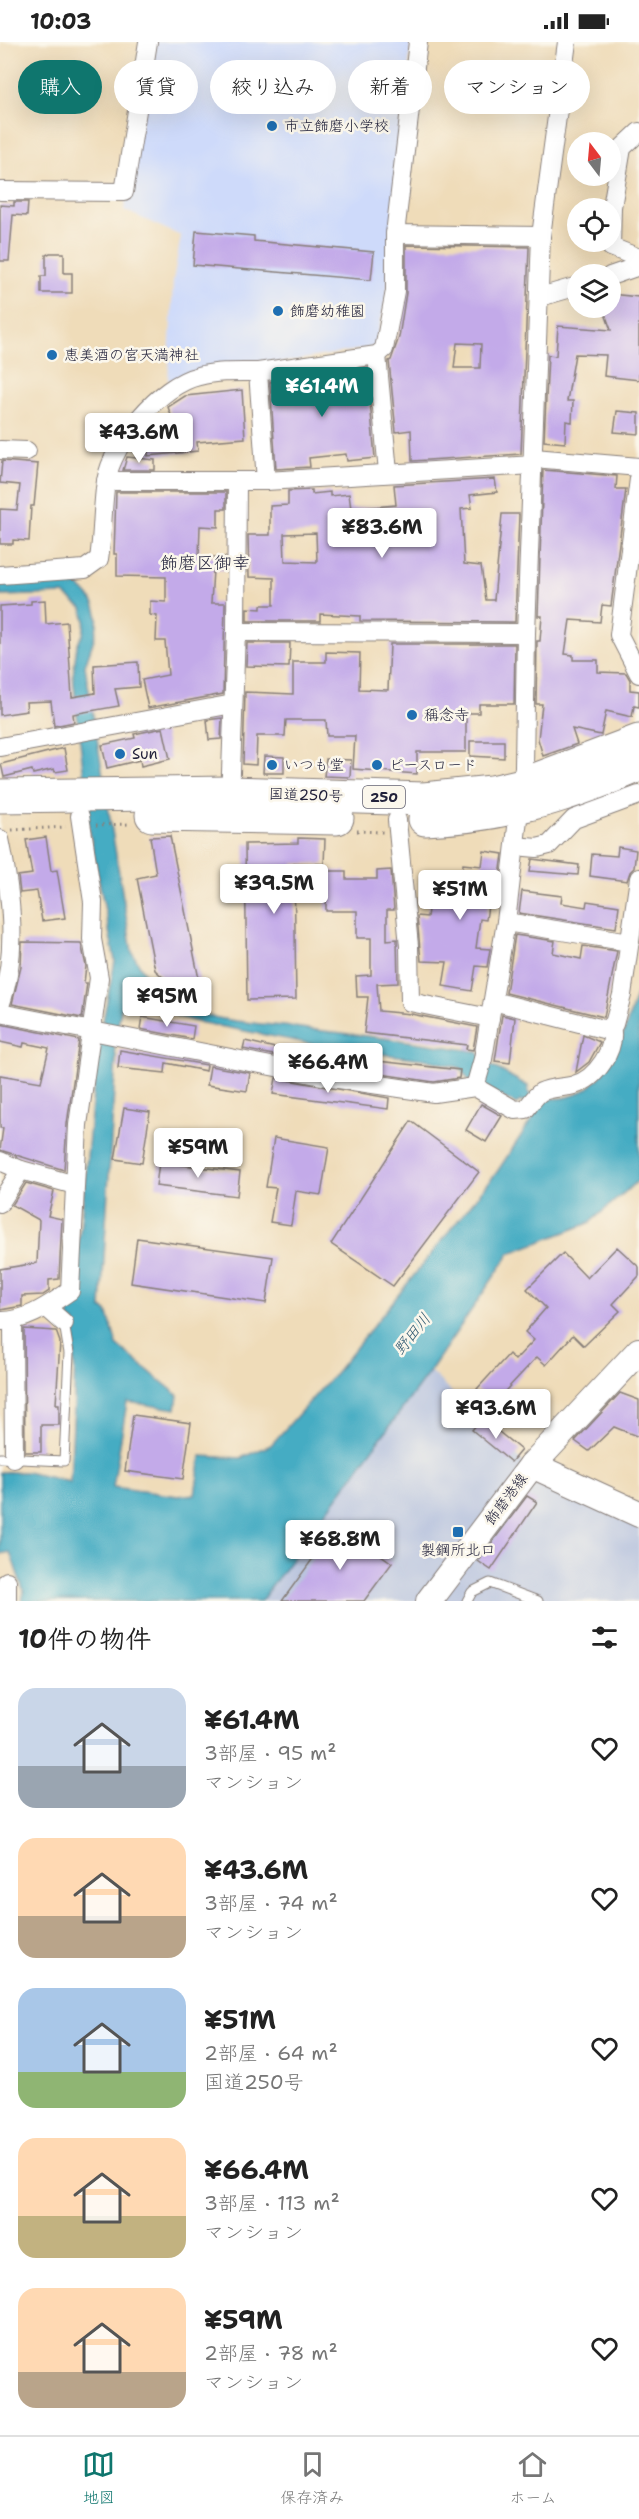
<!DOCTYPE html>
<html lang="ja">
<meta charset="utf-8">
<style>
body{margin:0;font-family:"Shantell Sans","Klee One",sans-serif;background:#f2f2f2;color:#222;height:100vh;display:flex;flex-direction:column;font-size:22px;white-space:nowrap}
*{box-sizing:border-box;margin:0}
p{font-size:20px;color:#767676}
.icon{flex:none;width:33px;height:33px;fill:none;stroke:currentColor;stroke-width:2;stroke-linecap:round;stroke-linejoin:round}
.map{position:relative;height:1559px;overflow:hidden}
.panel{display:flex;flex-direction:column;background:#fff;flex:1}
.panel>*{flex:none}
.hud{position:absolute;left:18px;top:18px;width:603px;height:54px;display:flex;gap:12px}
.needle{width:39px;rotate:344deg}
.fabs{position:absolute;left:567px;top:90px;display:grid;gap:12px}
.fabs a{display:grid;place-items:center;width:54px;height:54px;border-radius:50%;background:#fff;box-shadow:0 6px 24px #0002;font-size:30px}
.price{position:absolute;translate:-50% -51px;padding:0 14px;border-radius:6px;background:#fff;color:#222;font-size:20px;line-height:39px;filter:drop-shadow(0 2px 3px #0008)}
.price::after{content:'';position:absolute;left:50%;top:36px;width:18px;height:14px;margin-left:-9px;background:inherit;clip-path:polygon(0 0,100% 0,50% 100%)}
.price.selected{background:#0f766e;color:#fff}
ul{padding:0;list-style:none}
li{display:flex;align-items:center;gap:18px;height:150px;padding:0 18px}
li span{display:grid;place-items:center;flex:none;width:168px;height:120px;border-radius:18px;color:#555}
li>.icon{margin-inline-start:auto}
span .icon{width:72px;height:72px;fill:#fffc;stroke-width:1}
li b{font-size:26px}
h2{display:flex;justify-content:space-between;align-items:center;height:72px;padding:0 18px;font-size:26px}
.chip{padding:0 21px;border-radius:27px;background:#fff;box-shadow:0 6px 24px #0002;font-size:21px;line-height:54px}
.chip.selected{background:#0f766e;color:#fff}
.status{display:flex;justify-content:space-between;align-items:center;height:42px;padding:0 30px;background:#fff;direction:ltr}
.status svg{height:16px;fill:currentColor}
.menu{display:flex;justify-content:space-around;align-items:center;height:84px;border-top:2px solid #e0e0e0;background:#fff;font-size:16px;color:#767676}
.menu a{display:grid;justify-items:center;gap:3px}
.menu .selected{color:#0f766e}
.map>svg:first-child{display:block}
.built{fill:#cedafa}
.industrial{fill:#b9c4de}
.water{fill:#44acc3;stroke:#33677f;stroke-width:1.5;fill-rule:evenodd}
.building{fill:#c3aae9;fill-rule:evenodd}
.lines{fill:none;stroke-linecap:round;stroke-linejoin:round}
.lane-casing{stroke:#887f7a;stroke-width:11}
.street-casing{stroke:#887f7a;stroke-width:20}
.secondary-casing{stroke:#887f7a;stroke-width:28}
.highway-casing{stroke:#887f7a;stroke-width:35}
.path{stroke:#887f7a;stroke-width:3;stroke-dasharray:1.5 4.5;stroke-linecap:butt}
.lane{stroke:#fff;stroke-width:9}
.street{stroke:#fff;stroke-width:18}
.secondary{stroke:#fff;stroke-width:26}
.highway{stroke:#fff;stroke-width:33}
.poi-dot{fill:#1f6fb2;stroke:#fbf7ec;stroke-width:2}
.labels{text-anchor:middle;dominant-baseline:central;stroke-width:5;stroke-linejoin:round;paint-order:stroke}
.shield{fill:#fbf7ec;stroke:#636270;stroke-width:1.5}
.shield-label{font-size:14px;font-weight:bold;fill:#22223b}
.poi-label{font-size:15px;fill:#22223b;stroke:#fbf7ec;text-anchor:start}
.street-label{font-size:15px;fill:#22223b;stroke:#fbf7ec}
.water-label{font-size:16px;font-style:italic;fill:#305971;stroke:#fbf7ec}
.quarter-label{font-size:18px;fill:#22223b;stroke:#fbf7ec}
</style>
<div class="status"><b>10:03</b><svg viewBox="0 0 49 12"><path d="M0 12V9h3v3zM5 12V6h3v6zM10 12V3h3v9zM15 12V0h3v12zM26 1h20v11H26zM47 4h2v5h-2z"/></svg></div>
<div class="map">
<svg width="639" height="1559" viewBox="0 0 639 1559">
<rect width="100%" height="100%" fill="#fbf7ec"/>
<filter id="ink" filterUnits="userSpaceOnUse"><feTurbulence type="fractalNoise" baseFrequency=".0167" numOctaves="2"/><feDisplacementMap in="SourceGraphic" scale="12" xChannelSelector="R" yChannelSelector="G"/><feConvolveMatrix kernelMatrix="1 2 1 2 8 2 1 2 1" color-interpolation-filters="sRGB"/></filter>
<filter id="wash" filterUnits="userSpaceOnUse"><feTurbulence type="fractalNoise" baseFrequency=".008" numOctaves="4" result="noise"/><feDisplacementMap in="SourceGraphic" scale="24" xChannelSelector="R" yChannelSelector="G"/><feGaussianBlur stdDeviation="1.35" result="paint"/><feColorMatrix in="noise" values="0 0 0 0 0 0 0 0 0 0 0 0 0 0 0 0 0 1.4 0 .05"/><feComposite in="paint" operator="in"/></filter>
<g filter="url(#wash)">
<rect width="100%" height="100%" fill="#efdcb9"/>
<!-- built -->
<path class="built" d="M156,0H411L387,253L375,305L168,339L173,239L181,194L124,168Z"/>
<!-- industrial -->
<path class="industrial" d="M430,1329L540,1437L639,1486V1559H261Z"/>
<!-- water -->
<path class="water" d="M61,537C72,538 77,542 85,550C109,572 92,599 85,624L132,910C139,923 152,945 164,954C202,982 256,980 301,986C360,994 419,999 478,1010L485,1020L528,1044L529,1052C604,1076 621,998 639,945V1138L589,1181L510,1211L430,1329L261,1559H22L24,1550L10,1510L0,1512V1430H27L70,1440L74,1363L75,1280L69,1277L68,1259L80,1189L97,1009L115,919L90,793L73,633L77,603L83,592L85,578L82,566L64,552L0,554V539ZM132,945H138L161,965L176,974L193,979L337,1007L424,1017L461,1026L469,1039L516,1062L521,1059L536,1071L497,1130L337,1329L271,1403L241,1416L201,1414L195,1452L178,1454L113,1445L127,1360L176,1367L178,1353L117,1303L107,1269L101,1266L116,1015L114,1004L124,951Z"/>
<g id="blocks">
<!-- building -->
<g class="building">
<path d="M14,160H28L27,174L13,173L9,219H0V163L14,164Z"/>
<path d="M196,189L254,194V199L374,210L371,238L193,223Z"/>
<path d="M406,203L529,205L521,412L412,419L411,388L396,390L389,319L391,318L399,295L406,251ZM457,301L481,302L480,326H454Z"/>
<path d="M50,211H64V231H72V251H41V234H46V213Z"/>
<path d="M610,252L639,255V338L604,334L606,313L575,312L567,359H573L572,380L566,379L565,401L544,399L548,313L556,314L558,284L611,288L603,266H610Z"/>
<path d="M367,326L375,416L347,419L346,412L309,416L310,425L276,427L270,340Z"/>
<path d="M242,348L245,396L197,400L198,409L148,414V397H154L151,383L172,376L168,365L185,354Z"/>
<path d="M617,369L639,371V392L614,390Z"/>
<path d="M127,415L155,418V428H123Z"/>
<path d="M2,419L38,422L34,464H31L29,499L13,498V502H0V467L17,468L20,443L0,441Z"/>
<path d="M543,428L617,434L616,447H626L611,564L602,563L600,580L570,578L565,612L573,613V618H598V630L626,631L630,638V648L639,649V665L634,664L632,675L606,669L601,693L572,687L577,702L543,714L538,697L542,662H536L537,599H540L542,574H538Z"/>
<path d="M495,437L497,450L470,453L472,466L461,467L464,522L481,524L486,558H494L502,472H519L515,580L360,579V574L320,572V579H247V566L261,567V563H274V536L249,535L248,493H270V464L288,463V449L312,448V452L330,450V454L349,452L351,467L396,463L394,443ZM316,491L317,520L285,519L284,492Z"/>
<path d="M116,450H226V467H218V485L200,484L199,515H225V528H213L211,561H225L223,652L148,666L142,638L168,633L165,599H156L157,574L150,573V559L166,560V535L117,534V512H114Z"/>
<path d="M45,558L46,582L67,580L72,655L95,651L94,623L138,620L139,645L115,647L119,664L73,672L74,680L54,684L51,659L26,660L27,669L0,673V564L31,562V559Z"/>
<path d="M247,601H290L289,625L246,624Z"/>
<path d="M390,602H515L514,662H479V671H466V710H417V732L353,727L355,694H327L326,678H286L285,694H257L256,723L243,722L245,650L293,652V620H326V610L360,611L359,647L388,648Z"/>
<path d="M222,676L221,697L209,698L207,678Z"/>
<path d="M163,686L170,717L141,724L140,718L107,726L102,703L135,696L134,692Z"/>
<path d="M470,699H504V716L470,714Z"/>
<path d="M64,706L68,728L55,730L54,727L33,732L32,728L4,735L1,722Z"/>
<path d="M264,714L284,715V731H263Z"/>
<path d="M326,717L351,718L350,735L324,734Z"/>
<path d="M170,794L202,952L185,955L155,928L137,836L156,832L150,795Z"/>
<path d="M46,795L51,829L57,828L65,876L42,879L37,849L20,851L18,834L32,832L26,798Z"/>
<path d="M298,796L325,797L324,822L294,821L296,957L247,958L245,802L298,801Z"/>
<path d="M618,805L636,808L634,826L630,830L627,839L590,834L592,812L617,814Z"/>
<path d="M484,809L503,812L497,857L489,856L486,878L480,877L476,906L490,907L487,925L476,924L472,949L443,944L447,920L421,919L417,874L427,875L432,838L461,840L463,822L482,824Z"/>
<path d="M532,817L579,823L578,833L530,829Z"/>
<path d="M391,828L394,868H387V898L397,897L398,941L377,942L379,969L411,972L477,985L473,1008L466,1007L467,1003L364,991L368,955H357L356,934L371,933V896H357V869H326V829H346V837H377V829Z"/>
<path d="M522,849L562,854L561,861L586,865L587,859L619,864L616,886L519,871Z"/>
<path d="M515,893L555,899L553,911L581,917L583,904L617,909L604,975L506,951Z"/>
<path d="M22,900L81,901L86,924L84,941H87L82,976L12,962L21,925Z"/>
<path d="M502,973L515,976L510,1021L495,1019Z"/>
<path d="M142,975L194,984L192,997L140,987Z"/>
<path d="M0,982L79,998L67,1082L64,1128L0,1108L3,1086H0V1033L41,1040L49,1006L24,1001L23,1005L0,1000Z"/>
<path d="M583,993L600,1000L589,1020L576,1030Z"/>
<path d="M245,999L284,1008L285,1004L331,1014L460,1028L459,1036L434,1040L334,1025L243,1007Z"/>
<path d="M120,1008L207,1023L206,1029L166,1021L165,1031L118,1026Z"/>
<path d="M210,1024L250,1031L247,1049L207,1043Z"/>
<path d="M276,1036L389,1056L388,1067L273,1052Z"/>
<path d="M481,1062L502,1074L486,1100L466,1088Z"/>
<path d="M124,1066L150,1070L142,1121L115,1117Z"/>
<path d="M411,1079L479,1130L393,1244L331,1202Z"/>
<path d="M274,1096L329,1105L321,1153L296,1149L291,1183L270,1180L276,1146L266,1145Z"/>
<path d="M159,1120L240,1130L237,1154L156,1144Z"/>
<path d="M26,1141L54,1149L48,1174L62,1177L59,1237L49,1238V1249L43,1253L22,1254V1264L0,1268V1227L37,1221L39,1178L12,1163Z"/>
<path d="M137,1196L273,1215L266,1261L131,1241Z"/>
<path d="M617,1205L639,1225V1234L613,1262L620,1269L584,1304L573,1293L546,1323L537,1315L493,1362L477,1347L509,1312L515,1318L534,1298L525,1290L546,1266L527,1247L563,1211L587,1236Z"/>
<path d="M24,1287L56,1289L60,1300L56,1362H59V1383H41V1410H25Z"/>
<path d="M620,1351L639,1358V1395L614,1385L589,1409L575,1399Z"/>
<path d="M133,1373L191,1381L183,1437L125,1429Z"/>
<path d="M482,1376L521,1408L511,1420L472,1388Z"/>
<path d="M527,1454L537,1460L491,1528L478,1519Z"/>
<path d="M338,1482L392,1521L364,1559H282Z"/>
</g>
</g>
</g>
<g filter="url(#ink)">
<use href="#blocks" fill-opacity="0" stroke="#887f7a" stroke-width="1.5"/>
<g class="lines">
<!-- lane casing -->
<g class="lane-casing">
<g id="lane">
<path d="M0,1416L64,1419L69,1311L64,1281"/>
<path d="M467,1559L472,1550L490,1541L538,1559"/>
</g>
</g>
<!-- street casing -->
<g class="street-casing">
<g id="street">
<path d="M639,90L622,106L612,165L611,205L639,216"/>
<path d="M0,149L124,150L148,0"/>
<path d="M395,192L541,194"/>
<path d="M610,234L639,224"/>
<path d="M540,255L578,244"/>
<path d="M377,313L388,430"/>
<path d="M0,408L27,409"/>
<path d="M534,416L639,425"/>
<path d="M639,437L619,593L639,632"/>
<path d="M106,439H266L533,423"/>
<path d="M266,439L258,330L377,313L384,307L395,249V192L418,0"/>
<path d="M0,533L85,527L99,517C103,491 102,465 106,439C113,400 159,343 199,334C218,329 238,330 258,330"/>
<path d="M236,590L526,591"/>
<path d="M0,705L233,662"/>
<path d="M230,758L236,590L237,439"/>
<path d="M397,778L409,904L410,960L490,976"/>
<path d="M0,797C11,851 19,910 0,964"/>
<path d="M515,804L537,806L549,803L574,777L639,753"/>
<path d="M506,880L630,900"/>
<path d="M493,959L607,988L614,982L622,953L639,836"/>
<path d="M0,971L332,1036L434,1051L475,1045L515,1068L526,1067C530,1062 536,1053 541,1050C551,1045 564,1046 574,1043C596,1037 617,1007 611,984"/>
<path d="M475,1045L483,1017L506,880L524,725L526,591L541,194L567,0"/>
<path d="M0,1119L21,1128L75,1143"/>
<path d="M0,1161L21,1128"/>
<path d="M46,1265L64,1281"/>
<path d="M0,1279C26,1280 49,1263 70,1249L78,1083L99,936L92,897L93,860L80,774"/>
<path d="M13,1280L14,1417"/>
<path d="M7,1539V1559"/>
</g>
</g>
<!-- secondary casing -->
<g class="secondary-casing">
<g id="secondary">
<path d="M532,1423L639,1472"/>
<path d="M429,1559L532,1423L639,1309"/>
</g>
</g>
<!-- highway casing -->
<g class="highway-casing">
<g id="highway">
<path d="M0,754L231,751L424,757L492,750L522,743L639,699"/>
<path d="M152,773L337,776"/>
<path d="M425,777C501,774 562,756 632,726"/>
</g>
</g>
<!-- path -->
<g class="path">
<path d="M96,783L131,782"/>
<path d="M12,788L66,785"/>
<path d="M357,789L383,790"/>
</g>
<!-- lane -->
<use href="#lane" class="lane"/>
<!-- street -->
<use href="#street" class="street"/>
<!-- secondary -->
<use href="#secondary" class="secondary"/>
<!-- highway -->
<use href="#highway" class="highway"/>
</g>
</g>
<!-- markers -->
<g class="poi-dot">
<circle cx="272" cy="84" r="6"/>
<circle cx="278" cy="269" r="6"/>
<circle cx="52" cy="313" r="6"/>
<circle cx="412" cy="673" r="6"/>
<circle cx="120" cy="712" r="6"/>
<circle cx="272" cy="723" r="6"/>
<circle cx="377" cy="723" r="6"/>
<rect x="452" y="1484" width="12" height="12" rx="3"/>
</g>
<g class="labels">
<!-- shield labels -->
<rect class="shield" x="363" y="744" width="42" height="22" rx="4.5"/>
<g class="shield-label">
<text x="384" y="755">250</text>
</g>
<!-- poi labels -->
<g class="poi-label">
<text x="284" y="84">市立飾磨小学校</text>
<text x="290" y="269">飾磨幼稚園</text>
<text x="64" y="313">恵美酒の宮天満神社</text>
<text x="424" y="673">稱念寺</text>
<text x="132" y="712">Sun</text>
<text x="284" y="723">いつも堂</text>
<text x="389" y="723">ピースロード</text>
<text x="458" y="1508" text-anchor="middle">製鋼所北口</text>
</g>
<!-- street labels -->
<g class="street-label">
<text transform="translate(306 753) rotate(2)">国道250号</text>
<text transform="translate(506 1457) rotate(-53)">飾磨港線</text>
</g>
<!-- water labels -->
<g class="water-label">
<text transform="translate(412 1292) rotate(-51)">野田川</text>
</g>
<!-- quarter labels -->
<g class="quarter-label">
<text x="205" y="521">飾磨区御幸</text>
</g>
</g>
</svg>
<div class="fabs">
<a><svg class="needle" viewBox="-14 -14 28 28"><path d="M0-13l5 13h-10z" fill="#e53935"/><path d="M0 13l5-13h-10z" fill="#767676"/></svg></a>
<a><svg class="icon" aria-label="locate" viewBox="0 0 24 24"><circle cx="12" cy="12" r="6"/><path d="M12 2v4M12 18v4M2 12h4M18 12h4"/></svg></a>
<a><svg class="icon" aria-label="layers" viewBox="0 0 24 24"><path d="M12 4l9 5-9 5-9-5zM3 14l9 5 9-5"/></svg></a>
</div>
<b class="price selected" style="left:322px;top:376px">¥61.4M</b>
<b class="price" style="left:139px;top:422px">¥43.6M</b>
<b class="price" style="left:382px;top:517px">¥83.6M</b>
<b class="price" style="left:274px;top:873px">¥39.5M</b>
<b class="price" style="left:460px;top:879px">¥51M</b>
<b class="price" style="left:167px;top:986px">¥95M</b>
<b class="price" style="left:328px;top:1052px">¥66.4M</b>
<b class="price" style="left:198px;top:1137px">¥59M</b>
<b class="price" style="left:496px;top:1398px">¥93.6M</b>
<b class="price" style="left:340px;top:1529px">¥68.8M</b>
<div class="hud">
<a class="chip selected">購入</a>
<a class="chip">賃貸</a>
<a class="chip">絞り込み</a>
<a class="chip">新着</a>
<a class="chip">マンション</a>
</div>
</div>
<section class="panel">
<h2>10件の物件<svg class="icon" aria-label="filters" viewBox="0 0 24 24"><path d="M4 7h16M4 17h16"/><circle cx="9" cy="7" r="2"/><circle cx="15" cy="17" r="2"/></svg></h2>
<ul>
<li><span style="background:linear-gradient(#c9d6e8 65%,#9aa5b1 0)"><svg class="icon" aria-label="home" viewBox="0 0 24 24"><path d="M3 11l9-7 9 7M6 9v11h12V9"/></svg></span><div><b>¥61.4M</b><p>3部屋 · 95 m²</p><p>マンション</p></div><svg class="icon" aria-label="heart" viewBox="0 0 24 24"><path d="M12 20l-8-8c-3-5 5-10 8-4 3-6 11-1 8 4z"/></svg></li>
<li><span style="background:linear-gradient(#ffd9b3 65%,#b9a48a 0)"><svg class="icon" aria-label="home" viewBox="0 0 24 24"><path d="M3 11l9-7 9 7M6 9v11h12V9"/></svg></span><div><b>¥43.6M</b><p>3部屋 · 74 m²</p><p>マンション</p></div><svg class="icon" aria-label="heart" viewBox="0 0 24 24"><path d="M12 20l-8-8c-3-5 5-10 8-4 3-6 11-1 8 4z"/></svg></li>
<li><span style="background:linear-gradient(#a9c7e8 70%,#8fb573 0)"><svg class="icon" aria-label="home" viewBox="0 0 24 24"><path d="M3 11l9-7 9 7M6 9v11h12V9"/></svg></span><div><b>¥51M</b><p>2部屋 · 64 m²</p><p>国道250号</p></div><svg class="icon" aria-label="heart" viewBox="0 0 24 24"><path d="M12 20l-8-8c-3-5 5-10 8-4 3-6 11-1 8 4z"/></svg></li>
<li><span style="background:linear-gradient(#ffd9b3 65%,#c2b280 0)"><svg class="icon" aria-label="home" viewBox="0 0 24 24"><path d="M3 11l9-7 9 7M6 9v11h12V9"/></svg></span><div><b>¥66.4M</b><p>3部屋 · 113 m²</p><p>マンション</p></div><svg class="icon" aria-label="heart" viewBox="0 0 24 24"><path d="M12 20l-8-8c-3-5 5-10 8-4 3-6 11-1 8 4z"/></svg></li>
<li><span style="background:linear-gradient(#ffd9b3 70%,#b9a48a 0)"><svg class="icon" aria-label="home" viewBox="0 0 24 24"><path d="M3 11l9-7 9 7M6 9v11h12V9"/></svg></span><div><b>¥59M</b><p>2部屋 · 78 m²</p><p>マンション</p></div><svg class="icon" aria-label="heart" viewBox="0 0 24 24"><path d="M12 20l-8-8c-3-5 5-10 8-4 3-6 11-1 8 4z"/></svg></li>
</ul>
</section>
<nav class="menu">
<a class="selected"><svg class="icon" aria-label="map" viewBox="0 0 24 24"><path d="M3 6l6-2 6 2 6-2v14l-6 2-6-2-6 2zM9 4v14M15 6v14"/></svg>地図</a>
<a><svg class="icon" aria-label="saved" viewBox="0 0 24 24"><path d="M7 4h10v16l-5-4-5 4z"/></svg>保存済み</a>
<a><svg class="icon" aria-label="home" viewBox="0 0 24 24"><path d="M3 11l9-7 9 7M6 9v11h12V9"/></svg>ホーム</a>
</nav>
